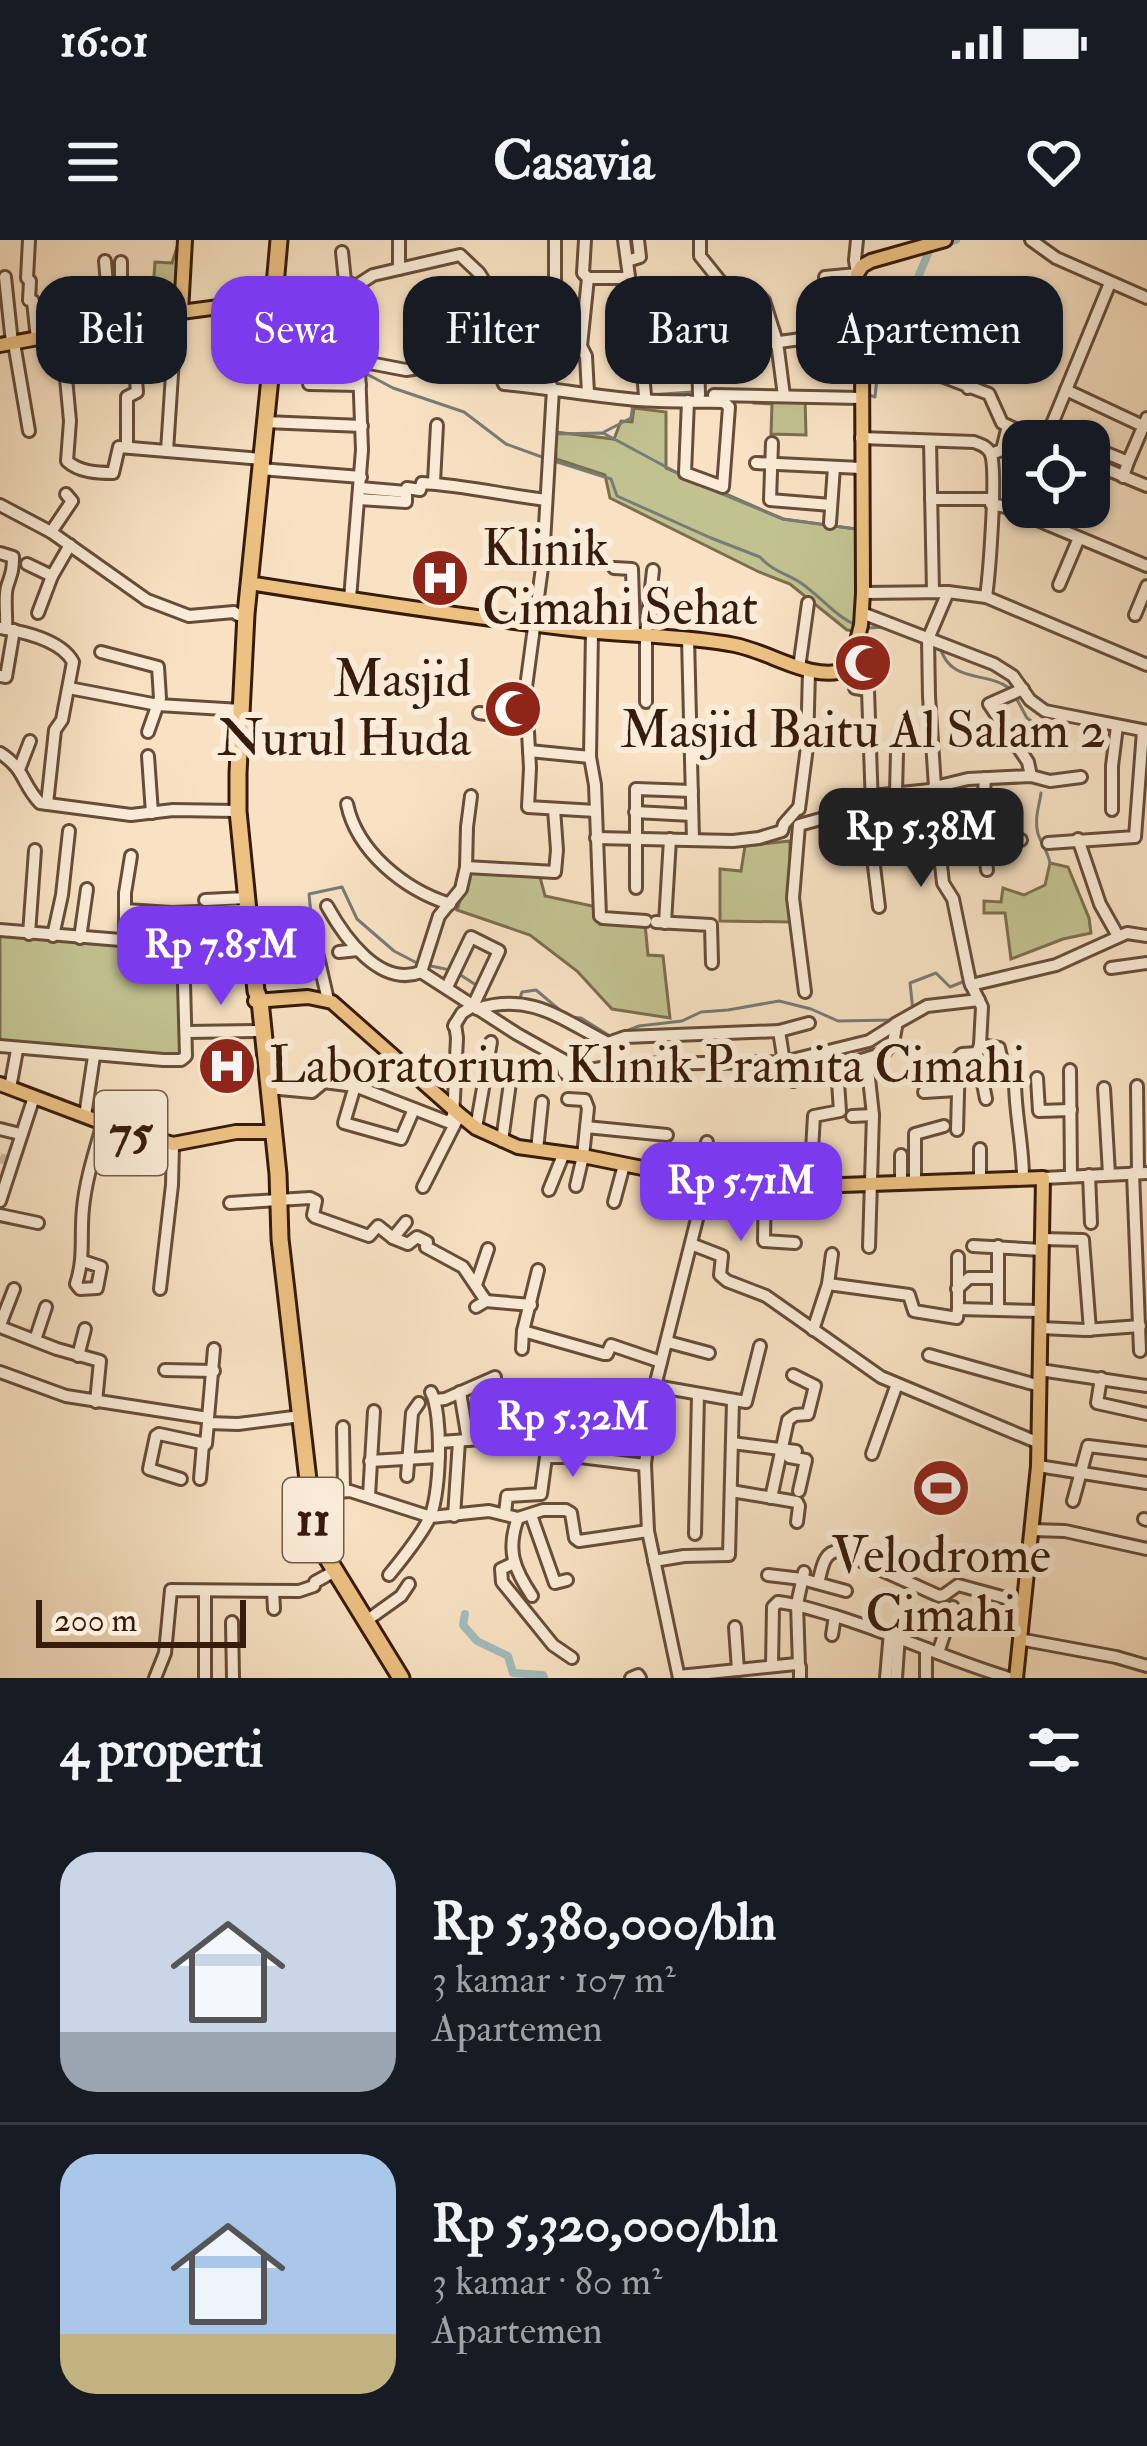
<!DOCTYPE html>
<html lang="id">
<meta charset="utf-8">
<style>
body{margin:0;font-family:"IM FELL Double Pica",serif;background:#20242c;color:#f1f3f6;height:100vh;display:flex;flex-direction:column;font-size:45px;white-space:nowrap}
*{box-sizing:border-box;margin:0}
p{font-size:39px;color:#9ea1a6}
.icon{flex:none;width:66px;height:66px;fill:none;stroke:currentColor;stroke-width:2;stroke-linecap:round;stroke-linejoin:round}
.map{position:relative;height:1438px;overflow:hidden}
.drawer{display:flex;flex-direction:column;background:#171b24;flex:1}
.drawer>*{flex:none}
.top-card{position:absolute;left:36px;top:36px;width:1077px;height:108px;display:flex;gap:24px}
.tools{position:absolute;left:1002px;top:180px;display:grid;gap:24px}
.tools a{display:grid;place-items:center;width:108px;height:108px;border-radius:24px;background:#171b24;box-shadow:0 3px 9px #0004;font-size:60px}
.scale{position:absolute;left:36px;bottom:30px;width:210px;box-sizing:border-box;padding-left:12px;border:6px solid #371b0b;border-top:0;font-size:33px;line-height:42px;white-space:nowrap;color:#371b0b;-webkit-text-stroke:9px #faecd8;paint-order:stroke}
.price{position:absolute;translate:-50% -102px;padding:0 27px;border-radius:24px;background:#7c3aed;color:#fff;font-size:39px;line-height:78px;filter:drop-shadow(0 3px 6px #0008)}
.price::after{content:'';position:absolute;left:50%;top:72px;width:36px;height:27px;margin-left:-18px;background:inherit;clip-path:polygon(0 0,100% 0,50% 100%)}
.price.current{background:#222;color:#fff}
ul{padding:0;list-style:none}
li{display:flex;align-items:center;gap:36px;height:300px;padding:0 60px}
li+li{border-top:3px solid #363941}
li span{display:grid;place-items:center;flex:none;width:336px;height:240px;border-radius:36px;color:#555}
li>.icon{margin-inline-start:auto}
span .icon{width:144px;height:144px;fill:#fffc;stroke-width:1}
li b{font-size:51px}
h2{display:flex;justify-content:space-between;align-items:center;height:144px;padding:0 60px;font-size:51px}
.chip{padding:0 42px;border-radius:36px;background:#171b24;box-shadow:0 3px 9px #0004;font-size:42px;line-height:108px}
.chip.current{background:#7c3aed;color:#fff}
.status{display:flex;justify-content:space-between;align-items:center;height:84px;padding:0 60px;background:#171b24;direction:ltr}
.status svg{height:33px;fill:currentColor}
header{display:flex;justify-content:space-between;align-items:center;height:156px;padding:0 60px;background:#171b24;font-size:54px;font-weight:800}
.map>svg:first-child{display:block}
.green{fill:#c2c290;stroke:#7c6e4e;stroke-width:3}
.lines{fill:none;stroke-linecap:round;stroke-linejoin:round}
.stream{stroke:#777c76;stroke-width:3}
.canal{stroke:#a1bcbd;stroke-width:8}
.minor-tunnel{stroke:#d1ba9e;stroke-width:10;stroke-dasharray:10 5;stroke-linecap:butt}
.minor-casing{stroke:#674d39;stroke-width:16}
.major-casing{stroke:#371b0b;stroke-width:18}
.highway-casing{stroke:#371b0b;stroke-width:21}
.minor{stroke:#faecd8;stroke-width:10}
.major{stroke:#ecc182;stroke-width:12}
.highway{stroke:#ecc182;stroke-width:15}
.labels{text-anchor:middle;dominant-baseline:central;stroke-width:12;stroke-linejoin:round;paint-order:stroke}
.shield{fill:#faecd8;stroke:#725a48;stroke-width:3}
.shield-label{font-size:48px;font-weight:bold;fill:#371b0b}
.poi-label{font-size:51px;fill:#371b0b;stroke:#faecd8;text-anchor:start}
</style>
<div class="status"><b>16:01</b><svg viewBox="0 0 49 12"><path d="M0 12V9h3v3zM5 12V6h3v6zM10 12V3h3v9zM15 12V0h3v12zM26 1h20v11H26zM47 4h2v5h-2z"/></svg></div>
<header><svg class="icon" aria-label="menu" viewBox="0 0 24 24"><path d="M4 6h16M4 12h16M4 18h16"/></svg>Casavia<svg class="icon" aria-label="heart" viewBox="0 0 24 24"><path d="M12 20l-8-8c-3-5 5-10 8-4 3-6 11-1 8 4z"/></svg></header>
<div class="map">
<svg width="1147" height="1438" viewBox="0 0 1147 1438">
<rect width="100%" height="100%" fill="#f8e2c3"/>
<filter id="stains"><feTurbulence type="fractalNoise" baseFrequency=".00167" numOctaves="4"/><feColorMatrix values="0 0 0 0 .2 0 0 0 0 .09 0 0 0 0 .02 0 0 0 .5 -.17"/></filter>
<radialGradient id="worn" r=".72"><stop offset=".6" stop-color="#630" stop-opacity="0"/><stop offset="1" stop-color="#630" stop-opacity=".3"/></radialGradient>
<!-- green -->
<g class="green">
<path d="M178,4L181,5L175,54H161L160,50H153L155,22L172,23Z"/>
<path d="M754,157H805L806,195L771,194L772,164L754,163Z"/>
<path d="M634,168L666,172V228L783,279L856,289V391L847,390L790,344L759,332L610,258L605,235L556,219L555,192L614,199L621,181L632,182Z"/>
<path d="M790,601V682L720,681V629L741,631L745,606Z"/>
<path d="M1050,623L1068,627L1089,678L1091,693L1063,699L1011,719L1005,673H984V661L1001,662L1003,648L1024,655L1045,645Z"/>
<path d="M469,631L540,637L545,656L597,667L600,684H645L648,715L663,716L670,778L612,769L577,731L530,695L457,670Z"/>
<path d="M0,694L178,707L181,815L0,802Z"/>
</g>
<g class="lines">
<!-- stream -->
<g class="stream">
<path d="M884,110L902,76"/>
<path d="M363,132L393,148L464,172L506,204L542,217"/>
<path d="M648,155L692,152"/>
<path d="M869,155L875,157L879,119"/>
<path d="M604,192L631,178L633,164"/>
<path d="M555,194L603,193L683,236"/>
<path d="M551,220L611,239L617,256L711,298L760,317C771,330 787,334 801,343C820,356 835,376 856,385"/>
<path d="M691,241L783,279L856,289L857,321"/>
<path d="M869,388L884,387"/>
<path d="M940,407C950,444 987,431 1009,448"/>
<path d="M1015,456L1027,478L1041,488"/>
<path d="M1041,553C1039,567 1034,579 1038,594C1042,605 1048,612 1050,623"/>
<path d="M260,700L313,695L309,654L342,647L357,679L394,711L417,723L450,730"/>
<path d="M182,701L244,702"/>
<path d="M459,734L476,745"/>
<path d="M513,759L520,758L522,752L536,750L568,777L581,778L610,796"/>
<path d="M913,771L910,743L936,733L950,747L965,741"/>
<path d="M624,792L639,786L682,781L701,772L728,770L779,761L811,769L838,781L894,780"/>
</g>
<!-- canal -->
<g class="canal">
<path d="M902,76L929,11L932,7L956,0"/>
<path d="M465,1374L463,1385L477,1401L508,1416L513,1433L543,1435L544,1438"/>
</g>
<!-- minor-tunnel -->
<path class="minor-tunnel" d="M0,918L7,920"/>
<!-- minor casing -->
<g class="minor-casing">
<g id="minor">
<path d="M29,0L27,38L30,41L29,60L33,61L37,99"/>
<path d="M585,0L583,33L588,38L581,106L586,116L588,153"/>
<path d="M624,0L631,51L656,118"/>
<path d="M700,0V16L737,62L759,56L764,61L777,102L784,156"/>
<path d="M1031,0L1056,18L1147,58"/>
<path d="M342,12L345,41L356,46"/>
<path d="M105,21L107,44L123,45L124,83"/>
<path d="M627,21L640,17L638,0"/>
<path d="M121,22V44"/>
<path d="M399,29V0"/>
<path d="M5,37L12,103"/>
<path d="M825,37L857,34L855,20L857,0"/>
<path d="M588,38H629"/>
<path d="M555,58V0"/>
<path d="M280,59L329,57V50L349,49"/>
<path d="M56,64L57,96"/>
<path d="M455,70L498,63"/>
<path d="M907,79L946,95"/>
<path d="M684,83L693,81L702,99L705,113"/>
<path d="M62,95L70,181L67,221C79,232 97,233 113,233L119,207L261,219"/>
<path d="M277,97L357,99"/>
<path d="M14,103L29,191"/>
<path d="M862,111L918,127L989,154L1002,183L1041,201"/>
<path d="M698,114L699,155"/>
<path d="M359,121L406,130L442,125L499,132L504,144C549,148 593,156 638,160C666,162 696,161 724,162L729,167L723,247L685,233L688,161"/>
<path d="M271,128L325,131V144"/>
<path d="M931,132L957,71"/>
<path d="M309,144L360,145"/>
<path d="M968,148L996,79"/>
<path d="M1066,150L1143,186"/>
<path d="M714,155L861,158"/>
<path d="M645,156L642,120L862,91"/>
<path d="M265,182L362,186"/>
<path d="M861,198L974,202C981,205 985,205 990,212C998,227 989,335 986,357"/>
<path d="M930,201L933,352"/>
<path d="M1045,201L1110,43"/>
<path d="M772,203L770,260L831,265"/>
<path d="M1089,206L1128,222L1123,237"/>
<path d="M127,207V157L137,152L131,82"/>
<path d="M167,211L176,73"/>
<path d="M991,214L1002,210L1008,186"/>
<path d="M1089,222L1147,246"/>
<path d="M1128,222L1147,178"/>
<path d="M756,223L861,228"/>
<path d="M260,229L361,237"/>
<path d="M434,242L437,185"/>
<path d="M360,248L406,252L407,248L420,250L422,243C462,245 505,255 546,260"/>
<path d="M359,259L406,262V252"/>
<path d="M931,259H991"/>
<path d="M991,264L1006,267L1147,326"/>
<path d="M0,265L51,292L147,360L189,376L234,372L238,375"/>
<path d="M830,283L834,227"/>
<path d="M51,292L72,261L66,254"/>
<path d="M0,313L13,317C13,332 11,334 7,347C4,357 7,376 6,389"/>
<path d="M27,324L52,336"/>
<path d="M614,328L632,329L634,393"/>
<path d="M1059,345L1079,298"/>
<path d="M948,352L928,399L929,456L935,547L930,550L935,570L943,643L953,659L970,742L982,767L980,805L977,813L986,859"/>
<path d="M863,353L948,352L986,357L1147,425"/>
<path d="M350,359L362,210L356,46L373,35L460,15L479,33L553,149L543,320L526,447L523,461H519V478L524,479L525,490L528,492L530,528L528,567L596,571"/>
<path d="M38,373L52,336L70,305"/>
<path d="M862,373L994,424L1013,436L1030,460L1045,471L1147,491"/>
<path d="M1135,375L1147,346"/>
<path d="M0,388C24,392 61,400 73,422L62,480L55,490L47,564"/>
<path d="M592,391L590,517L595,545L600,676L603,678L646,681"/>
<path d="M688,398L693,600"/>
<path d="M101,412L158,427L160,458L148,492"/>
<path d="M799,428L808,363"/>
<path d="M850,429L855,448L868,450L874,626L879,667"/>
<path d="M0,436L6,437L14,390"/>
<path d="M69,448L158,465L241,470"/>
<path d="M1023,449L989,464L1028,522L1031,536"/>
<path d="M646,462V394L653,330"/>
<path d="M479,473L519,478"/>
<path d="M529,511L590,517"/>
<path d="M0,513C26,530 21,543 40,563L131,575L173,570L238,571"/>
<path d="M148,516L152,573"/>
<path d="M20,527L30,501"/>
<path d="M985,538L982,583L987,630"/>
<path d="M935,547L968,539L1031,536L1050,541L1081,537"/>
<path d="M896,553L897,512"/>
<path d="M872,556L930,550"/>
<path d="M347,564C357,612 405,650 450,664"/>
<path d="M799,569L807,507L809,431"/>
<path d="M1112,570V526L1117,486"/>
<path d="M635,572L692,575"/>
<path d="M596,598L733,601L759,598L782,591L784,584L799,567"/>
<path d="M1078,599L1100,664L1118,696"/>
<path d="M984,602L1021,600"/>
<path d="M1048,603L1135,597L1143,491"/>
<path d="M466,627L555,632L557,610L554,569"/>
<path d="M636,648V549L692,551"/>
<path d="M205,660L247,658"/>
<path d="M327,666C344,697 380,748 421,732L517,794L583,831L626,824L784,822L869,801L893,786"/>
<path d="M125,670L172,673L248,670"/>
<path d="M656,682L711,685L712,723"/>
<path d="M665,683L670,599"/>
<path d="M0,690L181,705L183,707L186,816L181,820H163L0,806"/>
<path d="M29,694L35,610"/>
<path d="M53,696L62,655L69,591"/>
<path d="M80,698L87,649"/>
<path d="M125,701V653L131,616"/>
<path d="M315,704L328,760"/>
<path d="M339,712L358,710"/>
<path d="M1111,728L1147,723"/>
<path d="M421,732L439,676L461,649L466,627L467,587L471,556"/>
<path d="M971,745L1056,725L1127,693L1147,696"/>
<path d="M447,747L471,697L499,711L473,766L462,773L454,786"/>
<path d="M805,752L793,658L799,585L835,575L872,561"/>
<path d="M477,769C531,752 561,779 608,803L625,797L779,791L809,783"/>
<path d="M895,784L927,766L979,760"/>
<path d="M779,791L784,822"/>
<path d="M186,792L257,791"/>
<path d="M980,805L999,808L1006,839L1015,841C1015,874 1023,904 1023,938"/>
<path d="M561,820L564,833L572,835L583,831"/>
<path d="M867,820L873,875L869,1007"/>
<path d="M1070,830L1071,936"/>
<path d="M1037,838L1039,871L1071,870"/>
<path d="M793,841L884,813L893,803L896,787"/>
<path d="M355,846L344,883L401,899L414,869"/>
<path d="M1137,846L1138,933"/>
<path d="M10,848L17,810"/>
<path d="M269,848L312,852L324,842L355,846L448,882L453,877L457,798L455,784"/>
<path d="M1104,848L1109,934"/>
<path d="M924,852L957,850"/>
<path d="M568,859L585,860L588,868L583,916L576,946"/>
<path d="M85,876L94,816"/>
<path d="M852,876L873,875"/>
<path d="M586,887L667,895"/>
<path d="M476,888L491,802"/>
<path d="M0,889L20,894"/>
<path d="M957,890L959,817L962,814L977,813"/>
<path d="M502,901L512,828"/>
<path d="M537,910L542,862"/>
<path d="M1133,933L1140,1111"/>
<path d="M1089,935L1091,983"/>
<path d="M1043,938L1147,933"/>
<path d="M980,940V909"/>
<path d="M765,942L764,1001L795,1003"/>
<path d="M915,942V894L944,886"/>
<path d="M901,943V915"/>
<path d="M810,944L814,876L840,871L837,828"/>
<path d="M423,947L458,878"/>
<path d="M549,950L564,913"/>
<path d="M0,961L34,857"/>
<path d="M614,962L624,925"/>
<path d="M230,963L310,958L316,961L313,975L315,977L369,996L378,986L393,998L408,1004L417,997L427,1002L426,1007L463,1027L486,1061"/>
<path d="M0,975L38,983"/>
<path d="M393,998L406,982"/>
<path d="M1042,999L1083,1000L1090,1090"/>
<path d="M691,1004L722,1016L720,1035L727,1041L766,1056L881,1137L1039,1203"/>
<path d="M973,1006L1042,1010"/>
<path d="M958,1017V1069L1041,1071"/>
<path d="M83,1021L101,1027L97,1048L80,1049L76,1044C85,1016 80,996 83,968C86,938 95,912 103,883"/>
<path d="M828,1044L909,1055L914,1071L957,1078L958,1069"/>
<path d="M476,1045L488,1009"/>
<path d="M160,1049L172,945L173,904"/>
<path d="M957,1049L969,1038H998"/>
<path d="M476,1067L486,1061L531,1065"/>
<path d="M998,1070V1006"/>
<path d="M0,1085L14,1049"/>
<path d="M0,1087L57,1109L100,1121L96,1162"/>
<path d="M1041,1088L1085,1090L1140,1086"/>
<path d="M813,1090L828,1044L832,1014"/>
<path d="M523,1091L604,1114H607L611,1105L661,1122"/>
<path d="M35,1100L46,1067"/>
<path d="M668,1102L709,1113"/>
<path d="M522,1109L523,1091L538,1030"/>
<path d="M929,1115L1040,1146"/>
<path d="M78,1116L85,1089"/>
<path d="M165,1130L214,1131"/>
<path d="M1040,1130L1147,1146"/>
<path d="M0,1132L66,1156L208,1178V1183L238,1184L301,1176"/>
<path d="M1101,1138L1097,1163L1147,1174"/>
<path d="M655,1146L746,1162L760,1106"/>
<path d="M460,1152L468,1200"/>
<path d="M436,1160L445,1159L495,1137"/>
<path d="M620,1165L650,1172"/>
<path d="M208,1178L214,1109"/>
<path d="M343,1187L344,1251"/>
<path d="M440,1202L509,1197"/>
<path d="M732,1203L796,1211"/>
<path d="M872,1214L897,1144"/>
<path d="M789,1217L806,1220L799,1251"/>
<path d="M370,1221L439,1217"/>
<path d="M1038,1226L1147,1243"/>
<path d="M407,1236L412,1173L419,1163"/>
<path d="M181,1239L149,1229L156,1196L159,1194L206,1204L208,1183"/>
<path d="M200,1239L203,1204"/>
<path d="M731,1251L797,1262L799,1266L797,1282"/>
<path d="M309,1254L350,1251L431,1277L489,1271L518,1278L543,1270H566L571,1273L575,1298L579,1301L648,1291"/>
<path d="M369,1256L374,1171"/>
<path d="M771,1258L788,1180L795,1175L808,1174L815,1146L793,1135"/>
<path d="M1073,1261L1088,1206L1147,1213"/>
<path d="M505,1273L507,1256L541,1254L546,1217H580L645,1225"/>
<path d="M531,1275L555,1343L567,1340"/>
<path d="M454,1276L459,1201"/>
<path d="M518,1278C506,1310 514,1329 532,1356"/>
<path d="M1144,1279L1147,1280"/>
<path d="M1032,1290L1065,1291L1147,1309"/>
<path d="M695,1294L698,1155"/>
<path d="M654,1321L684,1316L729,1315L733,1161"/>
<path d="M514,1323L501,1329L502,1342L553,1405L572,1418"/>
<path d="M389,1335C403,1318 418,1299 428,1281C441,1260 443,1173 431,1152"/>
<path d="M768,1335L802,1339L846,1351"/>
<path d="M818,1343C822,1330 823,1311 839,1311L939,1356L944,1355L958,1345L1024,1363"/>
<path d="M205,1351V1438"/>
<path d="M273,1351L274,1369"/>
<path d="M366,1381L401,1356L409,1344"/>
<path d="M232,1382L233,1438"/>
<path d="M735,1387L738,1430"/>
<path d="M832,1395L835,1376"/>
<path d="M1019,1399L1116,1417L1147,1426"/>
<path d="M938,1413L953,1367"/>
<path d="M772,1426L773,1367L778,1362C797,1364 814,1370 832,1375C892,1393 949,1420 1009,1438"/>
<path d="M799,1426L797,1364L804,1332"/>
<path d="M679,1436L796,1424L800,1427V1438"/>
<path d="M155,1438L165,1413L171,1350L299,1351L314,1346L315,1342L335,1331"/>
<path d="M631,1438L638,1435L640,1438"/>
<path d="M679,1438L648,1291L645,1224L655,1146L700,967L707,902"/>
<path d="M886,1438L890,1392"/>
<path d="M896,1438L899,1396"/>
<path d="M926,1438V1409"/>
</g>
</g>
<!-- major casing -->
<g class="major-casing">
<g id="major">
<path d="M181,72L185,0"/>
<path d="M0,105L181,72L280,59"/>
<path d="M249,343C362,361 475,378 588,391C637,396 687,396 735,405C774,413 811,443 850,429L861,385L863,353L862,111L857,34L862,26L871,21L945,0"/>
<path d="M255,761L308,757L332,762L460,875L476,888L518,907L583,916L677,935L842,945L1043,938L1038,1226L1016,1438"/>
<path d="M0,844L103,883L173,904L236,892H274"/>
</g>
</g>
<!-- highway casing -->
<g class="highway-casing">
<path id="highway" d="M279,0L269,113L271,128L246,374L238,533V571L256,751L260,761L278,934L280,999L313,1283L323,1311L401,1438"/>
</g>
<!-- minor -->
<use href="#minor" class="minor"/>
<!-- major -->
<use href="#major" class="major"/>
<!-- highway -->
<use href="#highway" class="highway"/>
</g>
<!-- icons -->
<defs>
<g id="hospital-disc" transform="scale(3)"><circle r="9.5" fill="#8f2418" stroke="#faecd8"/><path d="M-5-5h3v3.5h4V-5h3V5h-3V1.5h-4V5h-3Z" fill="#fff"/></g>
<g id="mosque-disc" transform="scale(3)"><circle r="9.5" fill="#8f2418" stroke="#faecd8"/><path d="M3.5-4.9A6 6 0 1 0 3.5 4.9A5 5 0 1 1 3.5-4.9Z" fill="#fff"/></g>
<g id="stadium-disc" transform="scale(3)"><circle r="9.5" fill="#8f2418" stroke="#faecd8"/><path d="M0-5a6.5 5 0 1 0 0 10a6.5 5 0 1 0 0-10ZM-3.5-1.8h7v3.6h-7Z" fill="#fff"/></g>
</defs>
<g fill-rule="evenodd">
<use href="#hospital-disc" x="440" y="338"/>
<use href="#mosque-disc" x="863" y="423"/>
<use href="#mosque-disc" x="513" y="469"/>
<use href="#hospital-disc" x="227" y="826"/>
<use href="#stadium-disc" x="941" y="1248"/>
</g>
<g class="labels">
<!-- shield labels -->
<g class="shield">
<rect x="95" y="851" width="72" height="84" rx="9"/>
<rect x="283" y="1238" width="60" height="84" rx="9"/>
</g>
<g class="shield-label">
<text x="131" y="893">75</text>
<text x="313" y="1280">11</text>
</g>
<!-- poi labels -->
<g class="poi-label">
<text x="482" y="309">Klinik<tspan x="482" dy="59">Cimahi Sehat</tspan></text>
<text x="471" y="440" text-anchor="end">Masjid<tspan x="471" dy="59">Nurul Huda</tspan></text>
<text x="863" y="491" text-anchor="middle">Masjid Baitu Al Salam 2</text>
<text x="269" y="826">Laboratorium Klinik Pramita Cimahi</text>
<text x="941" y="1316" text-anchor="middle">Velodrome<tspan x="941" dy="59">Cimahi</tspan></text>
</g>
</g>
<rect width="100%" height="100%" filter="url(#stains)"/>
<rect width="100%" height="100%" fill="url(#worn)"/>
</svg>
<div class="tools">
<a><svg class="icon" aria-label="locate" viewBox="0 0 24 24"><circle cx="12" cy="12" r="6"/><path d="M12 2v4M12 18v4M2 12h4M18 12h4"/></svg></a>
</div>
<div class="scale">200 m</div>
<b class="price current" style="left:921px;top:650px">Rp 5.38M</b>
<b class="price" style="left:221px;top:768px">Rp 7.85M</b>
<b class="price" style="left:741px;top:1004px">Rp 5.71M</b>
<b class="price" style="left:573px;top:1240px">Rp 5.32M</b>
<div class="top-card">
<a class="chip">Beli</a>
<a class="chip current">Sewa</a>
<a class="chip">Filter</a>
<a class="chip">Baru</a>
<a class="chip">Apartemen</a>
</div>
</div>
<section class="drawer">
<h2>4 properti<svg class="icon" aria-label="filters" viewBox="0 0 24 24"><path d="M4 7h16M4 17h16"/><circle cx="9" cy="7" r="2"/><circle cx="15" cy="17" r="2"/></svg></h2>
<ul>
<li><span style="background:linear-gradient(#c9d6e8 75%,#9aa5b1 0)"><svg class="icon" aria-label="home" viewBox="0 0 24 24"><path d="M3 11l9-7 9 7M6 9v11h12V9"/></svg></span><div><b>Rp 5,380,000/bln</b><p>3 kamar · 107 m²</p><p>Apartemen</p></div></li>
<li><span style="background:linear-gradient(#a9c7e8 75%,#c2b280 0)"><svg class="icon" aria-label="home" viewBox="0 0 24 24"><path d="M3 11l9-7 9 7M6 9v11h12V9"/></svg></span><div><b>Rp 5,320,000/bln</b><p>3 kamar · 80 m²</p><p>Apartemen</p></div></li>
</ul>
</section>
